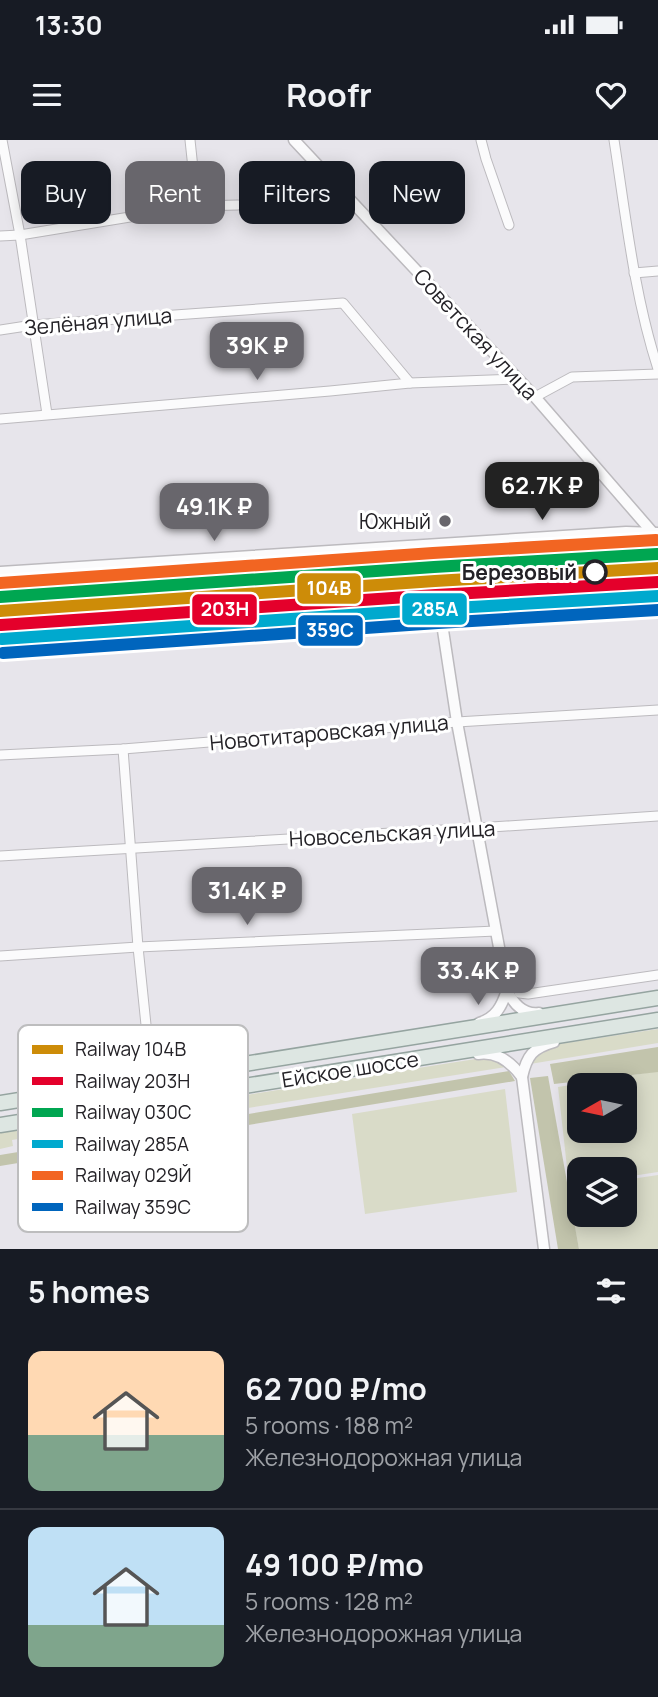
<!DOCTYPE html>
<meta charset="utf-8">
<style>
body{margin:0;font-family:Manrope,sans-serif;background:#20242c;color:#f1f3f6;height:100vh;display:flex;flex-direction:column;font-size:26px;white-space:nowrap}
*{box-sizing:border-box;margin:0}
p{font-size:23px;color:#9ea1a6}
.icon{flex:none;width:38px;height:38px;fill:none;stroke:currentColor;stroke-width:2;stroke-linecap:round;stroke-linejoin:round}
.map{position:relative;height:1109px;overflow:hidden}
.panel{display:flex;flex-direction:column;background:#171b24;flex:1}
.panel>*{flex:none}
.guide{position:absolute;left:21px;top:21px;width:616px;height:63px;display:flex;gap:14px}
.needle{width:46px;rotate:261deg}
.buttons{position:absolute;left:567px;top:933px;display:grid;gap:14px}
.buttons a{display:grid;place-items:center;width:70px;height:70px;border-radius:14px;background:#171b24;box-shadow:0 4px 18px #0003;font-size:35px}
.price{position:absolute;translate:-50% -60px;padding:0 16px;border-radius:14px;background:#68666c;color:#fff;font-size:23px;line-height:46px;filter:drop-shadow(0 2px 4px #0008)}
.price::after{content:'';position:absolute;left:50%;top:42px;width:21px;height:16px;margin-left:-10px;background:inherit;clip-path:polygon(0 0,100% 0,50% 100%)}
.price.selected{background:#222;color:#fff}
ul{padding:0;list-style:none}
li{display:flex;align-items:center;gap:21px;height:175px;padding:0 28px}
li+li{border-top:2px solid #363941}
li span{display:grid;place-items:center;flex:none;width:196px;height:140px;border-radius:14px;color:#555}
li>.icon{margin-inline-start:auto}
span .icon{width:84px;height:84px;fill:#fffc;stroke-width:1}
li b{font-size:30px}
h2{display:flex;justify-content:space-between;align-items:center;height:84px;padding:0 28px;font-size:30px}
.pill{padding:0 24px;border-radius:14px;background:#171b24;box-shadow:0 4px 18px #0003;font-size:24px;line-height:63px}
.pill.selected{background:#68666c;color:#fff}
.status{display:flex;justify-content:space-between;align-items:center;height:49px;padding:0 35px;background:#171b24;direction:ltr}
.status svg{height:19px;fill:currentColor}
header{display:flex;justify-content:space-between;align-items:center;height:91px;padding:0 28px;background:#171b24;font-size:32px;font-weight:700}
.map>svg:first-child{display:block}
.green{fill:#d9dbc8;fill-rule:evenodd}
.forest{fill:#c2c4ac}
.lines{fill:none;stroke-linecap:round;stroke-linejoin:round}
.minor-casing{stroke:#bcbabe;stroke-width:11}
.tertiary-casing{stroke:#bcbabe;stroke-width:13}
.primary-casing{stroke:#95a4a0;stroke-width:17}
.minor{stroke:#fbfbfc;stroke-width:9}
.tertiary{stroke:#fbfbfc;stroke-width:10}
.primary{stroke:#dde6e2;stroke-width:14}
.rail{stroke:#d3d1d4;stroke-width:2.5;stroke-dasharray:3.5 7;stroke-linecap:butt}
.rail-1-casing{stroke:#fff;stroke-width:18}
.rail-2-casing{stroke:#fff;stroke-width:18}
.rail-3-casing{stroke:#fff;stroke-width:18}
.rail-4-casing{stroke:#fff;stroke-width:18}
.rail-5-casing{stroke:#fff;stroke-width:18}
.rail-6-casing{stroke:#fff;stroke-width:18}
.rail-1{stroke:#cd8c08;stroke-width:12}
.rail-2{stroke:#e4002b;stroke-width:12}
.rail-3{stroke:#00a651;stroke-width:12}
.rail-4{stroke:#00a9ce;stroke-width:12}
.rail-5{stroke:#f26522;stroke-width:12}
.rail-6{stroke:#0065bd;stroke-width:12}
.poi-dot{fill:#68666c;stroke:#fff;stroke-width:2.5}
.stop-dot{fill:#fff;stroke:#242227;stroke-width:3.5}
.labels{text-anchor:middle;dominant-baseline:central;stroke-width:6;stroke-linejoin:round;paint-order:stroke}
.street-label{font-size:21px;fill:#242227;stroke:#fff}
.poi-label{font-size:21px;fill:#242227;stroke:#fff;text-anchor:end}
.stop-label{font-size:21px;font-weight:bold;fill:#242227;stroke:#fff;text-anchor:end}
.key{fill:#fff;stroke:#bdbdbe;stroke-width:2}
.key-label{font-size:19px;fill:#242227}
.line-badge{stroke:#fff;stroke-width:2.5}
.badge-label{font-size:19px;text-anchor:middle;font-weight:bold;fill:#fff}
</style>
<div class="status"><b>13:30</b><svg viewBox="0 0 49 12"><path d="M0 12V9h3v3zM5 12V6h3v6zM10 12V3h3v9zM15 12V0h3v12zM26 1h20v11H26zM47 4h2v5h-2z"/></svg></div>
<header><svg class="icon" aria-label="menu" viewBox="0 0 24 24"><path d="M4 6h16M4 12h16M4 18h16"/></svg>Roofr<svg class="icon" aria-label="heart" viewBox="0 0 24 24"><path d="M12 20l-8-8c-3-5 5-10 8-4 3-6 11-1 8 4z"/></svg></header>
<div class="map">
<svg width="658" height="1109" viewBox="0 0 658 1109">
<rect width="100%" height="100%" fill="#e7e5eb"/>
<!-- green -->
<g class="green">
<path d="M658,889V903L530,924L536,914L559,904Z"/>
<path d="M482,918L495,920L506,927L72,996L71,992L76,987L106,977Z"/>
<path d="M658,931V1032L625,1037V1029H579V1043L569,1045L558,947ZM579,945H625V990H579Z"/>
<path d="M505,949L517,1052L365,1074L352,974Z"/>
<path d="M20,990L46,991L47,994L12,1000L13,1006L0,1009V993Z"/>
<path d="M658,1035V1109H579L568,1051L572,1048L579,1047V1074H625V1040Z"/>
</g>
<!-- forest -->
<g class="forest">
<path d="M658,907V932L554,944L550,924Z"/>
<path d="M509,931L515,941L0,1026V1015Z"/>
<path d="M548,936L579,1109H558L530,938Z"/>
</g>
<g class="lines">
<!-- minor casing -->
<g class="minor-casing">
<g id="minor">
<path d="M2,0L20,95L47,274"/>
<path d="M481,0L486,19L509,85"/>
<path d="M614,0C626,77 634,155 658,229"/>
<path d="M197,66L238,65"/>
<path d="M0,96L20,95L197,66L190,0"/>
<path d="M634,133L658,131"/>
<path d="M0,190L33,185L343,163L410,243"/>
<path d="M535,257L572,237L658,234"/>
<path d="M0,279L330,251L410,243L517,239"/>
<path d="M0,475L351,453L373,454L397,459L440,474L473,466L492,456L582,451L658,443"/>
<path d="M123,609L138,807L149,914"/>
<path d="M0,615L123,609L457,582L658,570"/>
<path d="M0,716L477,688L658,676"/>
<path d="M0,816L138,807L496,791"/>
<path d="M519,853L528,854L658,835"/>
</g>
</g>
<!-- tertiary casing -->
<g class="tertiary-casing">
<g id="tertiary">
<path d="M294,0L535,257L653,393"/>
<path d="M430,405L457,582L507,850C513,863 523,875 539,873"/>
<path d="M0,432L626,392L658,393"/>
<path d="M479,883C496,878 502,866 507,850"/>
<path d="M478,914C497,911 511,922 522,937"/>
<path d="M544,1109L522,937C527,915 533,908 554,902"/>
</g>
</g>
<!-- primary casing -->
<g class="primary-casing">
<g id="primary">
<path d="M0,963L658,858"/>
<path d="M0,985L658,880"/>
</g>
</g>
<!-- minor -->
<use href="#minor" class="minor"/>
<!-- tertiary -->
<use href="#tertiary" class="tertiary"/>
<!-- primary -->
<use href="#primary" class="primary"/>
<!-- rail -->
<path class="rail" d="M0,464L658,423"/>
<!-- rail-1 casing -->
<g class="rail-1-casing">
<path id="rail-1" d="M0,471L435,441L658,428"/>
</g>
<!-- rail-2 casing -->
<g class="rail-2-casing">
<path id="rail-2" d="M1,485L436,455L658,442"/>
</g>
<!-- rail-3 casing -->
<g class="rail-3-casing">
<path id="rail-3" d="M0,457L434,427L657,414"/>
</g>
<!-- rail-4 casing -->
<g class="rail-4-casing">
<path id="rail-4" d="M2,499L437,469L658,456"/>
</g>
<!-- rail-5 casing -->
<g class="rail-5-casing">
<path id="rail-5" d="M0,443L433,413L656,400"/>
</g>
<!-- rail-6 casing -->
<g class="rail-6-casing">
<path id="rail-6" d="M3,513L438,483L658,470"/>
</g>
<!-- rail-1 -->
<use href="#rail-1" class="rail-1"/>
<!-- rail-2 -->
<use href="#rail-2" class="rail-2"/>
<!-- rail-3 -->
<use href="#rail-3" class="rail-3"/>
<!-- rail-4 -->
<use href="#rail-4" class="rail-4"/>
<!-- rail-5 -->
<use href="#rail-5" class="rail-5"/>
<!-- rail-6 -->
<use href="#rail-6" class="rail-6"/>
</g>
<!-- markers -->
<circle class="poi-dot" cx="445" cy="381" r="7"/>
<circle class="stop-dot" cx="595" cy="432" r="11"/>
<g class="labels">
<!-- street labels -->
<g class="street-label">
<text transform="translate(98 181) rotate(-5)">Зелёная улица</text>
<text transform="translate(476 194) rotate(47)">Советская улица</text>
<text transform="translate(329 592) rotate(-5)">Новотитаровская улица</text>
<text transform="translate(392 693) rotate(-3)">Новосельская улица</text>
<text transform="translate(350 929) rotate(-9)">Ейское шоссе</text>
</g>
<!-- poi labels -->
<g class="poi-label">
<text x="431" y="381">Южный</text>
</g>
<!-- stop labels -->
<g class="stop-label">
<text x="577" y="432">Березовый</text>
</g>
</g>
<!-- legend -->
<rect x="18" y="885" width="230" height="207" rx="10" class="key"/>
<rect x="32" y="905" width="31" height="9" fill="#cd8c08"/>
<rect x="32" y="937" width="31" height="8" fill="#e4002b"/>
<rect x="32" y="968" width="31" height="9" fill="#00a651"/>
<rect x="32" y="1000" width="31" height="8" fill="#00a9ce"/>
<rect x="32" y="1031" width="31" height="9" fill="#f26522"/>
<rect x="32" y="1063" width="31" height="8" fill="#0065bd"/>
<g class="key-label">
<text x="75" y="916">Railway 104В</text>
<text x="75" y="948">Railway 203Н</text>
<text x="75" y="979">Railway 030C</text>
<text x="75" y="1011">Railway 285А</text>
<text x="75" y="1042">Railway 029Й</text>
<text x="75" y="1074">Railway 359С</text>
</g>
<g class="line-badge">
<rect x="296" y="432" width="66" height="33" rx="7" fill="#cd8c08"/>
<rect x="401" y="452" width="67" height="34" rx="7" fill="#00a9ce"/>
<rect x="191" y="453" width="67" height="33" rx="7" fill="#e4002b"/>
<rect x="297" y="474" width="67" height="33" rx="7" fill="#0065bd"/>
</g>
<g class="badge-label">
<text x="329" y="455">104В</text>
<text x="435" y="476">285А</text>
<text x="225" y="476">203Н</text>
<text x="330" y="497">359С</text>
</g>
</svg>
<div class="buttons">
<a><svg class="needle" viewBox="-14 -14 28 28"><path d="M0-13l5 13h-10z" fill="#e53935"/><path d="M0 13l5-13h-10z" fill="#9ea1a6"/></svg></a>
<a><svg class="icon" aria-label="layers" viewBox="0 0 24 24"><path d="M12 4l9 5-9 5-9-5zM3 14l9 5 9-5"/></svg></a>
</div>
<b class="price" style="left:257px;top:242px">39K ₽</b>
<b class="price selected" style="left:542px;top:382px">62.7K ₽</b>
<b class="price" style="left:214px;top:403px">49.1K ₽</b>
<b class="price" style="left:247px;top:787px">31.4K ₽</b>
<b class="price" style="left:478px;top:867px">33.4K ₽</b>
<div class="guide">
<a class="pill">Buy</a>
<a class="pill selected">Rent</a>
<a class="pill">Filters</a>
<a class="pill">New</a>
</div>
</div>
<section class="panel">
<h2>5 homes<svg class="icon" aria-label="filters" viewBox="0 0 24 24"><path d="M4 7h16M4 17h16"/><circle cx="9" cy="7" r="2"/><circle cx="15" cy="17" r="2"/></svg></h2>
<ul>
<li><span style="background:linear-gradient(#ffd9b3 60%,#7fa58c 0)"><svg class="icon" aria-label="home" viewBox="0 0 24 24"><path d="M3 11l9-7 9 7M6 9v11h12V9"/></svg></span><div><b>62 700 ₽/mo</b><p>5 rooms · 188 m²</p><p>Железнодорожная улица</p></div></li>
<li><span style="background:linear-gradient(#bfe0f5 70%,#7fa58c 0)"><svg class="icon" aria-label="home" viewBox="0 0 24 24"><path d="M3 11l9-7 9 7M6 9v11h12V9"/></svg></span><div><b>49 100 ₽/mo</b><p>5 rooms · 128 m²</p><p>Железнодорожная улица</p></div></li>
</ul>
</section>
